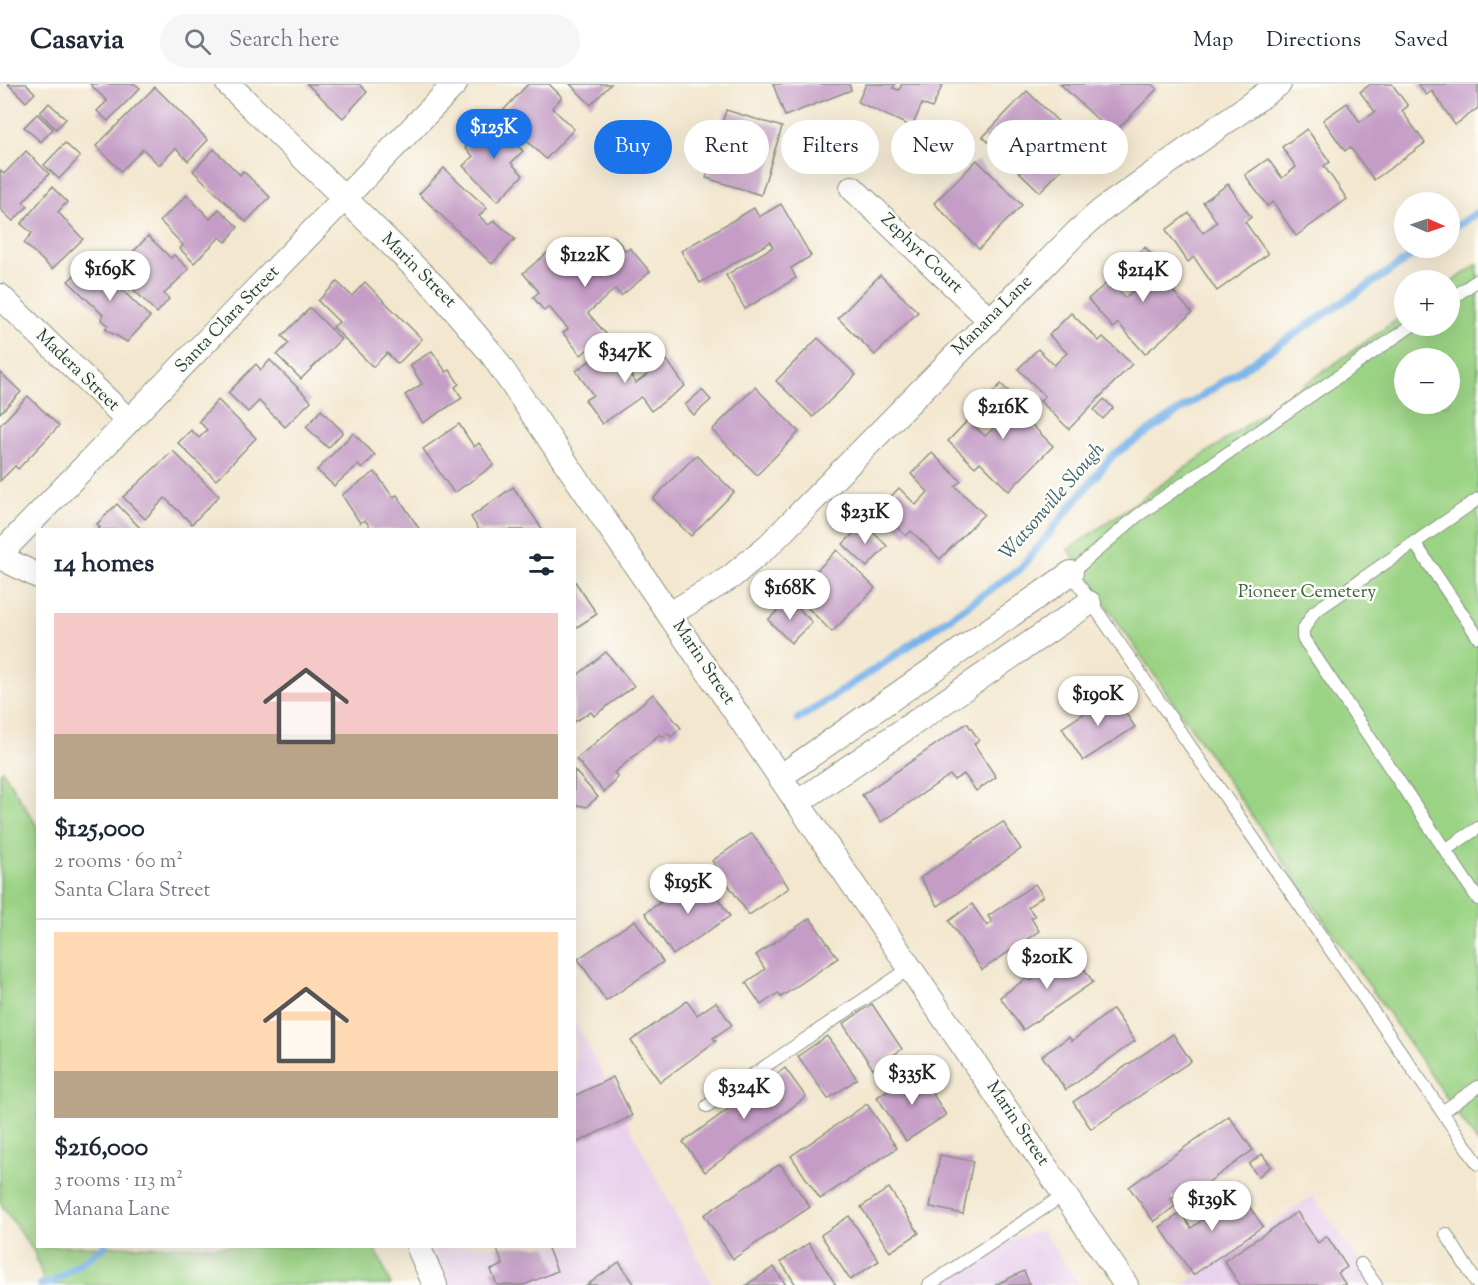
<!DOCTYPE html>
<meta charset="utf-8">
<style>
body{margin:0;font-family:"Sorts Mill Goudy",serif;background:#f6f6f7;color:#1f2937;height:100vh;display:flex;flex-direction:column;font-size:22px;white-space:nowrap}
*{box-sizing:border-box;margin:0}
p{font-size:20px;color:#747a83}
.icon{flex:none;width:33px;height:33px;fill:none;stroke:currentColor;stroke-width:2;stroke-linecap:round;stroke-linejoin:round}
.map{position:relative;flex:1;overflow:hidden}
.details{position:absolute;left:36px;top:444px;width:540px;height:720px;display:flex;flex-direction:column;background:#fff;border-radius:0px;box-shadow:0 6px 24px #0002}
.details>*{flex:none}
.top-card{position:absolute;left:594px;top:36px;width:570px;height:54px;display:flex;gap:12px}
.needle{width:39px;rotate:92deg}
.fabs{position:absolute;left:1394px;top:108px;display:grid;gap:12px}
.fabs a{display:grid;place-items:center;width:66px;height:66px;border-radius:50%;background:#fff;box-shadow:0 6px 24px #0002;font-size:30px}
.price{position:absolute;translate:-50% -51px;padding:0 14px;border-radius:21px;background:#fff;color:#222;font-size:20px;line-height:39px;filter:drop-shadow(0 2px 3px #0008)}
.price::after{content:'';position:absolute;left:50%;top:36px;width:18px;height:14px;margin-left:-9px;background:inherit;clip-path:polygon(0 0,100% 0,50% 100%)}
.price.active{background:#1a73e8;color:#fff}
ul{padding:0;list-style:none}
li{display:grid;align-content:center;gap:12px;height:318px;padding:0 18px}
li+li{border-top:2px solid #e0e1e3}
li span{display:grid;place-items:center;height:186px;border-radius:0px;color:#555}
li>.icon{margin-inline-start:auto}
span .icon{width:108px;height:108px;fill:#fffc;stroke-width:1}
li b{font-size:26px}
h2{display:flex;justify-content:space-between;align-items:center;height:72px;padding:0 18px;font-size:26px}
.tag{padding:0 21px;border-radius:27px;background:#fff;box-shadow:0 6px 24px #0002;font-size:21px;line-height:54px}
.tag.active{background:#1a73e8;color:#fff}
header{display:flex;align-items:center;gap:36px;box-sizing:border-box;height:84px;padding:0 30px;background:#fff;border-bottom:2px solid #e0e1e3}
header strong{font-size:28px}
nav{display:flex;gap:33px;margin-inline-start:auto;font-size:21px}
.search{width:420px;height:54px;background:#f6f6f7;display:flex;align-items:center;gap:15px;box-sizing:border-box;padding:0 21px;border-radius:33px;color:#747a83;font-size:22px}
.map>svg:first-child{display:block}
.built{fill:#e9d2ed}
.green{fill:#9bd385;stroke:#5d885c;stroke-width:1.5;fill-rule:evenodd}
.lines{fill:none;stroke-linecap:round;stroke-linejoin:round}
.stream{stroke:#78b3e9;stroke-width:8}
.building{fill:#c49cc6}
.service-casing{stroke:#899282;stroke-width:14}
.minor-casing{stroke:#899282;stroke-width:26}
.service{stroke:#fff;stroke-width:12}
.minor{stroke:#fff;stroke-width:24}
.labels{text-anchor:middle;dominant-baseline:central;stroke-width:5;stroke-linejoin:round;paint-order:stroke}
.street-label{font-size:18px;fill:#1f3d34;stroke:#fdfcf7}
.park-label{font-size:18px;fill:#3e6248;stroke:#fdfcf7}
.water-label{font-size:20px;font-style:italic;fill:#3a606a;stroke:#fdfcf7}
</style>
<header>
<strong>Casavia</strong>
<div class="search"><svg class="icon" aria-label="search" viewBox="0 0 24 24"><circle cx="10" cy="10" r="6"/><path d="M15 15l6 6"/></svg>Search here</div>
<nav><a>Map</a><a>Directions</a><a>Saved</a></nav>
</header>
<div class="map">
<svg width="1478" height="1201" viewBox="0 0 1478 1201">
<rect width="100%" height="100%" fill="#fdfcf7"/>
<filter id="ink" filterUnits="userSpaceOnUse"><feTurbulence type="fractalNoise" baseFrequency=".0167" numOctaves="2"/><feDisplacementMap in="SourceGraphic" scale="12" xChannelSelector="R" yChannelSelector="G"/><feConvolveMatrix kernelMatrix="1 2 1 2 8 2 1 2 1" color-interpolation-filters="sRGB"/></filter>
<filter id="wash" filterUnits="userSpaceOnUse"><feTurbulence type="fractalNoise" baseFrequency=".008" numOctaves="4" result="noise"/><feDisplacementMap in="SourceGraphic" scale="24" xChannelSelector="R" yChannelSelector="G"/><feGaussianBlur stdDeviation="1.35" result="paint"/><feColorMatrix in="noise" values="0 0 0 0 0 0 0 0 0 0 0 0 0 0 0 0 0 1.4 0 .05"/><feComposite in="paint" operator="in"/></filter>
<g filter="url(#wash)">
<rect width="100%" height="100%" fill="#f3e7cf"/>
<!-- built -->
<g class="built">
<path d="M575,937L712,1201H447L431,1163L574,1162Z"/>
<path d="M1312,1112L1378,1201H1183Z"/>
<path d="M1042,1146L1079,1201H935L1010,1156Z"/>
</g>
<!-- green -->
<g class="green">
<path d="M1478,180V1059L1068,466L1404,231V242H1449V200ZM1404,274H1449V320H1404Z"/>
<path d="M2,686L37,742L38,1162L375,1163L391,1201H45L35,1169L0,1119V688Z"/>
</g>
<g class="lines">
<!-- stream -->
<g class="stream">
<path d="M1449,147L1478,128"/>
<path d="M798,635L884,579L1020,485L1113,371L1424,164"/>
<path d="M41,1201L53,1198L105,1162"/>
</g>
</g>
<g id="blocks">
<!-- building -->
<g class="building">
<path d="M8,0H26L35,9L26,18Z"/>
<path d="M90,0H135L140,4L108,37L97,27L107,17Z"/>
<path d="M307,0H359L367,8L343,34Z"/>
<path d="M528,0H549L562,13L552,24L574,45L546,75L499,31Z"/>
<path d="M570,0H611L591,21Z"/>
<path d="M773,0H849L851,6L785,32Z"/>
<path d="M866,0H895L893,4L899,6L902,0H943L932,24L922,20L912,43L858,18Z"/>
<path d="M1060,0H1152L1157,5L1113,50Z"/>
<path d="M1371,0H1392L1408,22L1402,27L1425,59L1374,96L1350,63L1345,67L1323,36L1347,19L1360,38L1375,28L1360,8Z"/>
<path d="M1418,0H1478V24L1455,41L1432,7L1426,11Z"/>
<path d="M155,3L208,56L188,77L176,64L159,81L143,65L121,87L96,62Z"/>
<path d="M1027,7L1083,62L1040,108L983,53Z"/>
<path d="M49,19L66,35L56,45L40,29Z"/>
<path d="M726,26L782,43L761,111L706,94Z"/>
<path d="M37,30L53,45L41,58L24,43Z"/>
<path d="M492,36L523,67L511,79L523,91L498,117L463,82L473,72L465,64Z"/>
<path d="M1307,45L1330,78L1324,82L1347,115L1296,152L1273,118L1267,122L1245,91L1268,75L1282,94L1296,83L1282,63Z"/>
<path d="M65,59L80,73L59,95L44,81Z"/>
<path d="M214,65L240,91L243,87L270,113L246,138L193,87Z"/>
<path d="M26,67L49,90L23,118L28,122L13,137L0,125V86L4,90Z"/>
<path d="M977,76L1022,121L979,165L934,119Z"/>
<path d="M444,84L487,124L479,132L489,141L494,136L515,155L492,180L419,110Z"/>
<path d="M1228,100L1251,133L1245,138L1268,170L1217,207L1194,173L1188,178L1166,146L1189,129L1203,149L1217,138L1203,118Z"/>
<path d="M52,103L67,118L58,128L83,155L52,185L24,159L32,149L21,140Z"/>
<path d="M187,111L210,135L219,125L238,143L226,158L220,153L194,179L180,165L183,161L160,137Z"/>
<path d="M781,120L811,172L791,184L796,194L745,225L726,191L773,163L770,158L700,199L681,167L754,124L759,133Z"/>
<path d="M148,152L171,174L174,171L189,185L164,210L169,215L157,229L124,196L134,185L124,178Z"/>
<path d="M615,153L626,167L630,164L650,188L621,212L615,205L588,229L606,250L581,271L563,249L568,245L549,223L544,227L533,213L539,208L523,189L547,169L559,185L573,173L576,177L586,169L588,171L603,158L606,161Z"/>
<path d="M1145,163L1172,194L1166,199L1192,229L1145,270L1118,239L1113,244L1088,215L1110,196L1125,214L1138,202L1122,183Z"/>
<path d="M91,176L150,233L127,258L105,245L108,241L101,235L103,231L68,197Z"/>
<path d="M880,191L918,228L875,271L838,234Z"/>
<path d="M337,198L352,212L365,198L422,255L398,280L387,269L373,283L333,243L339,238L318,217Z"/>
<path d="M310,224L341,255L301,295L277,271L289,259L282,252Z"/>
<path d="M1071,229L1099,257L1103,253L1132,280L1069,345L1040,317L1045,312L1018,285L1038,265L1054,281L1067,269L1049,251Z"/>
<path d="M818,254L856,291L813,333L776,297Z"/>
<path d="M619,256L628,270L620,276L636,299L667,276L685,302L651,327L641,313L602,340L585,316L593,311L576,287Z"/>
<path d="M432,267L446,288L450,286L459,300L455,303L462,314L423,339L405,311L422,300L410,281Z"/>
<path d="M270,276L311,317L285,343L259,317L248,328L228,309L256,280L261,286Z"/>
<path d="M0,288L21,308L0,329Z"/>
<path d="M1001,300L1030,328L1025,334L1053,362L1009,407L980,378L975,383L948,357L968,336L985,352L998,340L980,322Z"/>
<path d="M755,303L799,348L757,391L712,346Z"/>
<path d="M702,306L711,316L694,331L685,321Z"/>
<path d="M28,312L59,342L18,385L15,382L0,397V341Z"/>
<path d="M1104,315L1113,324L1103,335L1094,326Z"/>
<path d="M218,316L256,354L216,396L178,359L191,346L199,354L207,346L199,337Z"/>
<path d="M321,326L343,348L328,364L306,343Z"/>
<path d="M459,340L474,363L479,359L494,381L454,409L423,365Z"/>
<path d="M353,349L375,371L362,385L358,381L334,402L317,386Z"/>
<path d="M173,367L219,412L192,440L165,414L145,435L123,413Z"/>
<path d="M932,369L961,397L955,402L984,430L940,475L911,447L906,452L879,425L899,404L916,421L928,408L911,390Z"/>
<path d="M696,371L734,408L691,452L653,415Z"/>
<path d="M375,388L393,413L397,411L420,446H372L365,436L360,439L342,411Z"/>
<path d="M513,403L543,446H479L471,433Z"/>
<path d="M117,420L142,446H98L100,443L97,440Z"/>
<path d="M864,439L887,462L867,483L843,460Z"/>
<path d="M837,466L875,504L832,548L794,510Z"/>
<path d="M574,496L597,530L574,545Z"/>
<path d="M789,515L812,538L791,559L768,536Z"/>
<path d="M606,568L634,602L594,632L591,628L574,638V594Z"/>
<path d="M653,610L681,644L671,653L668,649L663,653L660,650L614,689L618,693L614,697L615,698L604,708L576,675Z"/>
<path d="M1113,610L1135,643L1083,677L1062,644Z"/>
<path d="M967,639L979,656L974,660L996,693L976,707L964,690L954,696L950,691L881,738L862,711Z"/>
<path d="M574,686L598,713L586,723L578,721L574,724Z"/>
<path d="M1003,738L1021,765L938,822L920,794Z"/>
<path d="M752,749L789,804L749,831L712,777Z"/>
<path d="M702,790L730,832L673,871L645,829Z"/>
<path d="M1035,800L1043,812L1028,823L1035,832L1031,834L1039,847L982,886L949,837L972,820L987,842L992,838L988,832Z"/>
<path d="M810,834L838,874L781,913L778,909L761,921L746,899L765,885L756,871Z"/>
<path d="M635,836L663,878L606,917L578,875Z"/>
<path d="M1071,865L1093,898L1023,946L1000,913L1027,894L1030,897L1045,887L1043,884Z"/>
<path d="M687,917L697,931L716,918L732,941L713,954L716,957L660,998L631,957Z"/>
<path d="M872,920L902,965L873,985L843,940Z"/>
<path d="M1113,925L1135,957L1066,1006L1042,972L1069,953L1072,957Z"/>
<path d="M1173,950L1191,977L1091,1045L1073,1018Z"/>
<path d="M827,952L857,995L828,1015L798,972Z"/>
<path d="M785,984L806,1013L705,1088L683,1058Z"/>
<path d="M918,986L946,1031L906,1057L877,1013Z"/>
<path d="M613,993L632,1032L574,1060V1012Z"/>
<path d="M867,1020L897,1064L820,1115L791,1072Z"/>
<path d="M1229,1032L1253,1066L1185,1115L1181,1108L1171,1115L1175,1122L1154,1138L1129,1103Z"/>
<path d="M1262,1070L1271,1082L1258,1093L1249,1080Z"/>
<path d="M940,1071L973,1077L963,1130L930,1123Z"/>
<path d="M780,1080L810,1123L733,1175L704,1131Z"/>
<path d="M889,1104L919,1149L890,1168L861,1123Z"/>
<path d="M1237,1105L1263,1142L1193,1191L1160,1143L1181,1129L1191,1144L1219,1124L1216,1120Z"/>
<path d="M1297,1128L1318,1159L1327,1152L1347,1183L1338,1189L1346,1201H1240L1224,1177Z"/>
<path d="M849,1132L879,1177L850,1196L821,1151Z"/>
<path d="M809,1159L836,1201H796L781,1178Z"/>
<path d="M496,1162H547L557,1187L524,1201H497L491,1186L503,1181Z"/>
<path d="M619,1178L635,1201H587Z"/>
<path d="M774,1183L786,1201H746Z"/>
<path d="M1024,1187L1030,1201H995Z"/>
</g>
</g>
</g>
<g filter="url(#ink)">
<use href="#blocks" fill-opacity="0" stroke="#899282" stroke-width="1.5"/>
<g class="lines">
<!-- service casing -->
<g class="service-casing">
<g id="service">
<path d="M1449,216L1478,196"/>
<path d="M1411,242L1137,432L1071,489L1478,1080"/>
<path d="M1478,415L1314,528L1303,546V554L1478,815"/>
<path d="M1414,458L1478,553"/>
<path d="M1445,766L1478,744"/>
<path d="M707,1022L910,884"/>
<path d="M1442,1028L1478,1003"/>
<path d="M1446,1150L1478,1201"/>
<path d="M1361,1180L1376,1201"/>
<path d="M929,1201L1065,1110"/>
</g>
</g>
<!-- minor casing -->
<g class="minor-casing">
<g id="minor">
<path d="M228,0L436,204L491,269L1126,1201"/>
<path d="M852,104L990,236"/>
<path d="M0,212L129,337"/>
<path d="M0,470L455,0"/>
<path d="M0,473L38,492"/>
<path d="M670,530L731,493L769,461L1077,148L1102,126L1279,0"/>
<path d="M780,693L1071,489"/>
<path d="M797,719L1089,519"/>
<path d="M418,1162L435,1201"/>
</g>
</g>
<!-- service -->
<use href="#service" class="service"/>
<!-- minor -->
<use href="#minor" class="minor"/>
</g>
</g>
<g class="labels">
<!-- street labels -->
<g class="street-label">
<text transform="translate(921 170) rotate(44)">Zephyr Court</text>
<text transform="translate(418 187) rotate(45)">Marin Street</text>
<text transform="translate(993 232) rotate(-45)">Manana Lane</text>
<text transform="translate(228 236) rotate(-46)">Santa Clara Street</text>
<text transform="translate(77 287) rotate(44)">Madera Street</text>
<text transform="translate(703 579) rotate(56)">Marin Street</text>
<text transform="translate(1017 1040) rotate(56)">Marin Street</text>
</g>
<!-- park labels -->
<g class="park-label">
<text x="1307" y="509">Pioneer Cemetery</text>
</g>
<!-- water labels -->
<g class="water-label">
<text transform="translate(1053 418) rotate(-49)">Watsonville Slough</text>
</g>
</g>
</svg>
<div class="fabs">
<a><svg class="needle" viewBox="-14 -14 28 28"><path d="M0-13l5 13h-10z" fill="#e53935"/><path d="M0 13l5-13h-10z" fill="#747a83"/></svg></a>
<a>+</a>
<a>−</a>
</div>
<b class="price active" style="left:494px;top:76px">$125K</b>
<b class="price" style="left:585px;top:204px">$122K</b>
<b class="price" style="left:110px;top:218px">$169K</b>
<b class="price" style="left:1143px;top:219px">$214K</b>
<b class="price" style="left:625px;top:300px">$347K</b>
<b class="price" style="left:1003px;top:356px">$216K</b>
<b class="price" style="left:865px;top:461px">$231K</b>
<b class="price" style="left:790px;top:537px">$168K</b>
<b class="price" style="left:1098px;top:643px">$190K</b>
<b class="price" style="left:688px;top:831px">$195K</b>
<b class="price" style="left:1047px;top:906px">$201K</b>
<b class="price" style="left:912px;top:1022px">$335K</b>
<b class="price" style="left:744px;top:1036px">$324K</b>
<b class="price" style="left:1212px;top:1148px">$139K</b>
<div class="top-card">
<a class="tag active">Buy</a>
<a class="tag">Rent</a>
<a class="tag">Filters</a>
<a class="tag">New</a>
<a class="tag">Apartment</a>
</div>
<section class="details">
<h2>14 homes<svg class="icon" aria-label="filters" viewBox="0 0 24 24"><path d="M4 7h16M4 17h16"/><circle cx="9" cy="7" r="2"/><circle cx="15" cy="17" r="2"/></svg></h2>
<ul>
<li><span style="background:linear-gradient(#f6c9c9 65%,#b9a48a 0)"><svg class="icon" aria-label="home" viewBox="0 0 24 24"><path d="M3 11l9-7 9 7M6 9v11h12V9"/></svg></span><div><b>$125,000</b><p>2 rooms · 60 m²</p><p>Santa Clara Street</p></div></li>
<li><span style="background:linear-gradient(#ffd9b3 75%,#b9a48a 0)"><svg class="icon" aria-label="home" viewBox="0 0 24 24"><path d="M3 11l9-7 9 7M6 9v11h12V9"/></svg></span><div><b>$216,000</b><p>3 rooms · 113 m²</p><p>Manana Lane</p></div></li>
</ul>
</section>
</div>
